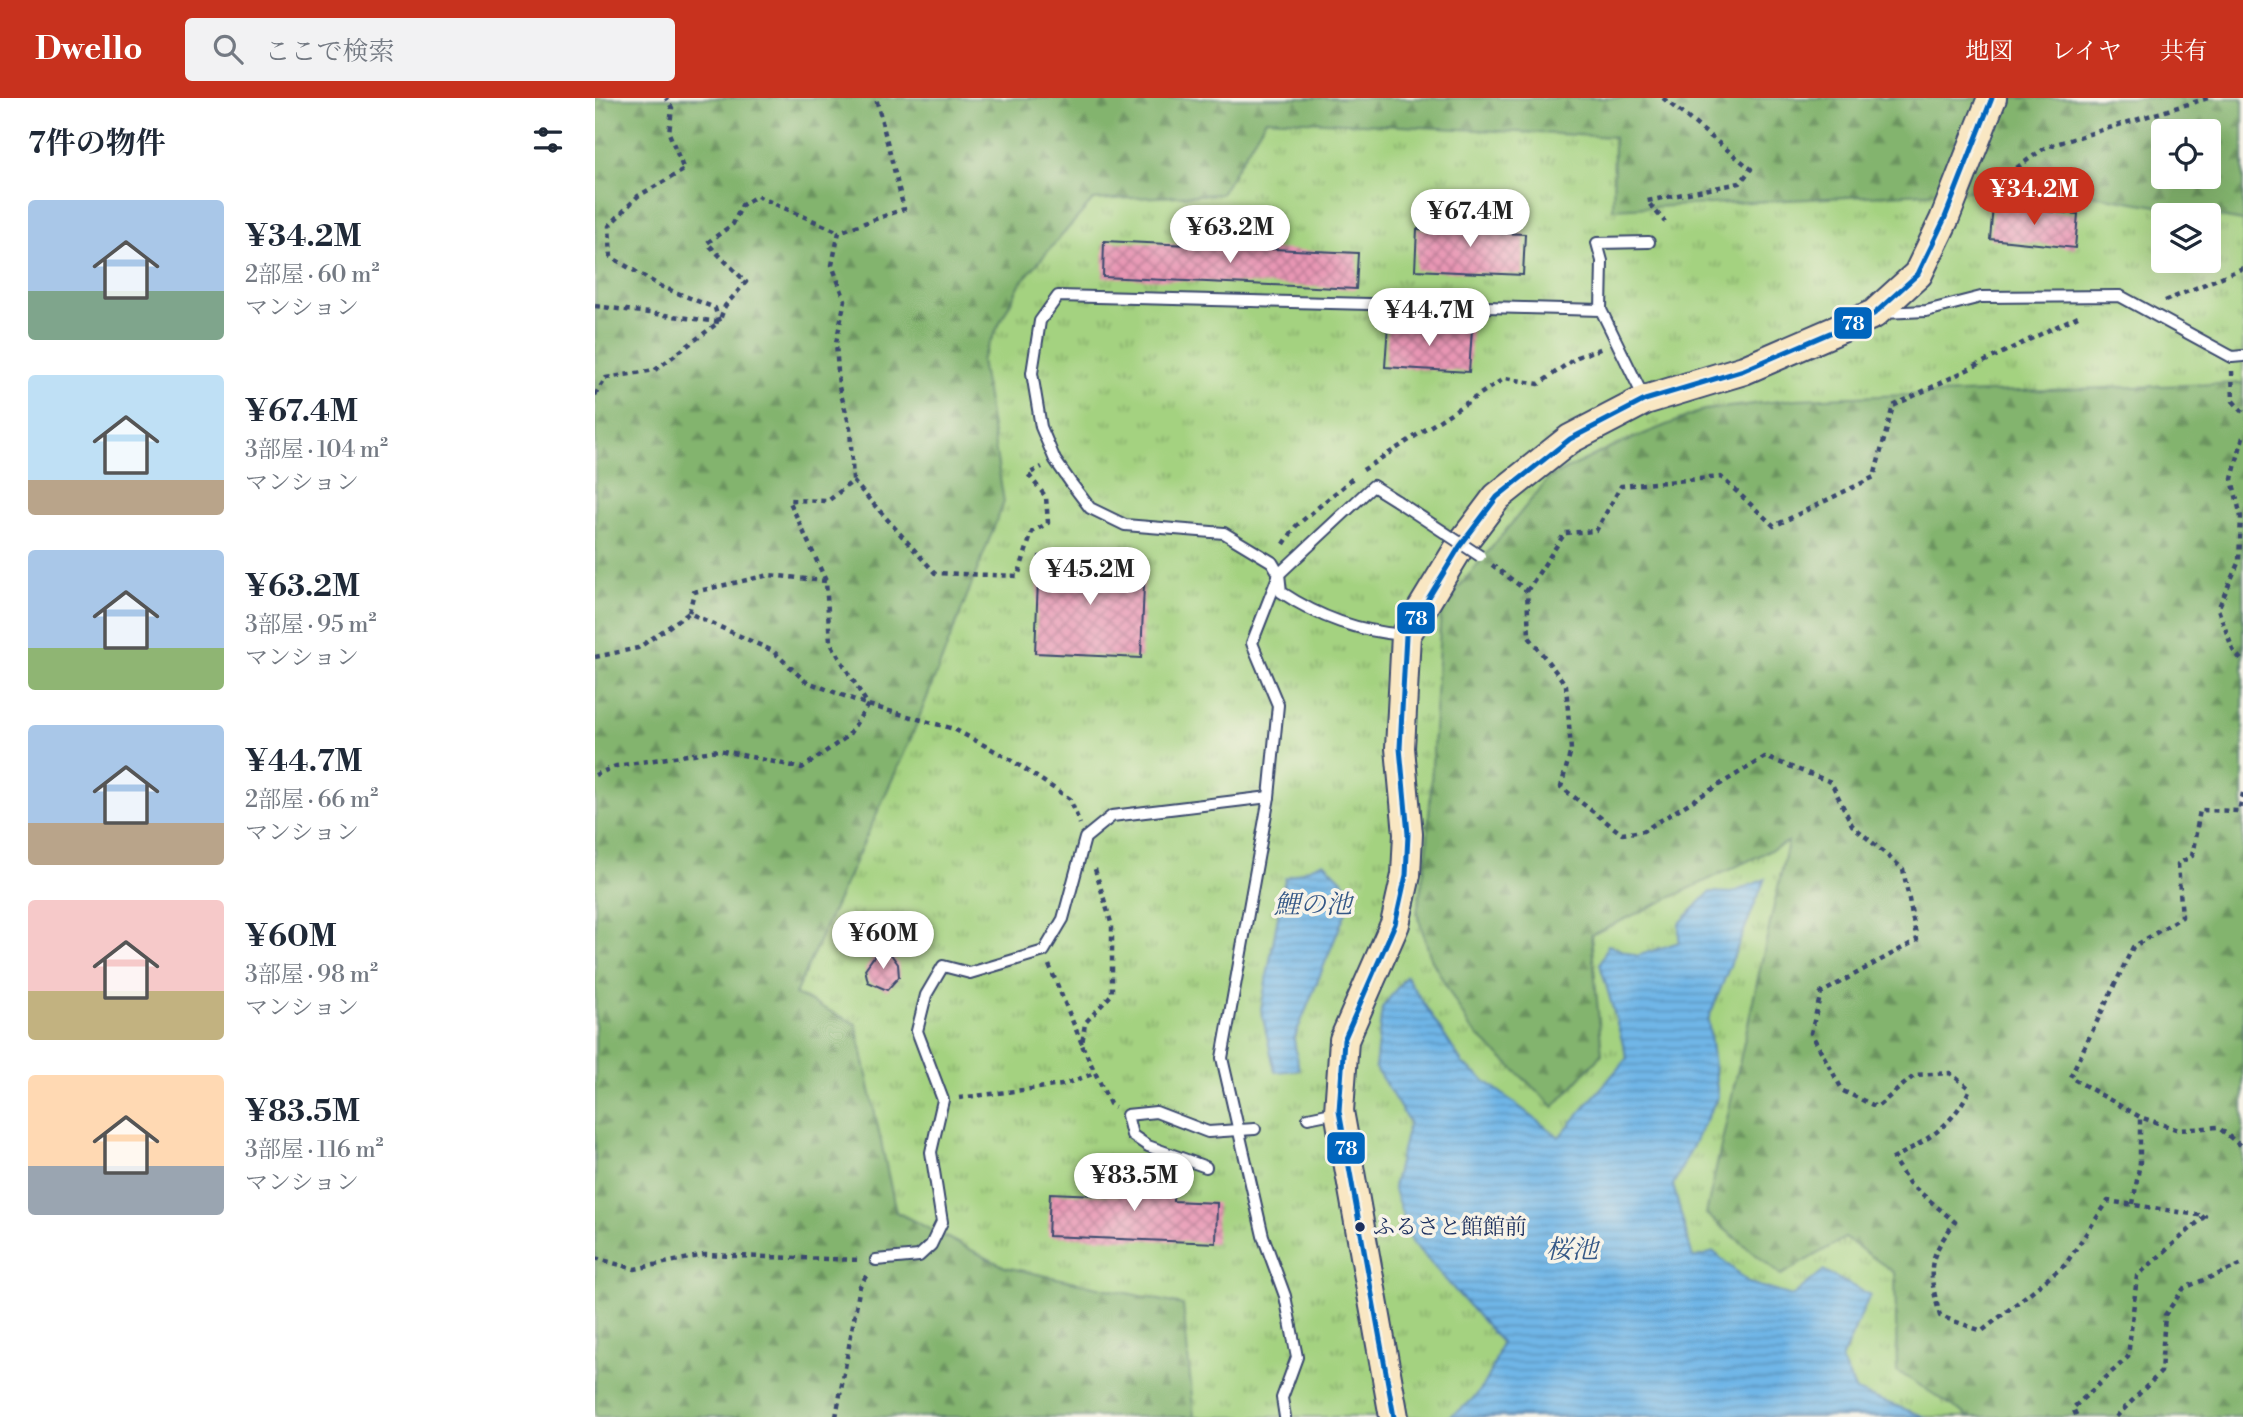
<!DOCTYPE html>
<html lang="ja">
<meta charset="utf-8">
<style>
body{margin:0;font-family:"Libre Bodoni","Noto Serif JP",serif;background:#f2f2f3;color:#1f2937;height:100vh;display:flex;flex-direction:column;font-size:26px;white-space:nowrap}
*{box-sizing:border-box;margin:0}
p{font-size:23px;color:#747a83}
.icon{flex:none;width:38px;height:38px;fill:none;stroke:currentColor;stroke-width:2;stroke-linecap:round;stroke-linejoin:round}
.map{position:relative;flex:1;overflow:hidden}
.panel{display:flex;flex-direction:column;background:#fff;width:595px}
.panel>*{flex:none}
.buttons{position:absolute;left:1556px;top:21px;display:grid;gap:14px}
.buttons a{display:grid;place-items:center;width:70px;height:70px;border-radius:7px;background:#fff;box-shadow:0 7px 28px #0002;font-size:35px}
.price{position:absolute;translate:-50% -60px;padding:0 16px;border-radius:24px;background:#fff;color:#222;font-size:23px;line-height:46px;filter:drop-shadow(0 2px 4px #0008)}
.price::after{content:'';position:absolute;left:50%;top:42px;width:21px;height:16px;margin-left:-10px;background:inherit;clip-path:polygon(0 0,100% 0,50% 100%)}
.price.current{background:#c8321e;color:#fff}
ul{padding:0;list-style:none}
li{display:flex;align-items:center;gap:21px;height:175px;padding:0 28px}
li span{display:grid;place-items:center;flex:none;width:196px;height:140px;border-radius:7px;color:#555}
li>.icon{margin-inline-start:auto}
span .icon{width:84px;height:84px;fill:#fffc;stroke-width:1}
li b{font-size:30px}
h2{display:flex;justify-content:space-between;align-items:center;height:84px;padding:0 28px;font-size:30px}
header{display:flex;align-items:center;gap:42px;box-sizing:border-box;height:98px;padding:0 35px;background:#c8321e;color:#fff}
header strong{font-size:33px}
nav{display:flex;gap:38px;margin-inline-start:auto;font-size:24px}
.search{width:490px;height:63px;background:#f2f2f3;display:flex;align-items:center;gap:18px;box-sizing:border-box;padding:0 24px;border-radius:7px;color:#747a83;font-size:26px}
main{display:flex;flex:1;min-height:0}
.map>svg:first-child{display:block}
.grass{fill:url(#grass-tufts);stroke:#60806f;stroke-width:2;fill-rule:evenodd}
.forest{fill:url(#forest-firs);stroke:#4f7266;stroke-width:2;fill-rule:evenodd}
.water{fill:url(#water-rules);stroke:#4672a2;stroke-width:2}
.building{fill:url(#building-cross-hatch)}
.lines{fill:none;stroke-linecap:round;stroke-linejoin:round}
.lane-casing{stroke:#3b4a6e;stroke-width:14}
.secondary-casing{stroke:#3b4a6e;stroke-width:32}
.path{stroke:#3b4a6e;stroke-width:4.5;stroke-dasharray:5 5;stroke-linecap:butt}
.lane{stroke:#fff;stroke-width:10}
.secondary{stroke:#f9e7c3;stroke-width:28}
.lane-bridge-casing{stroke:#3b4a6e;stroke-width:14;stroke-linecap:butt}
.lane-bridge{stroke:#fff;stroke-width:10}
.bus-1-casing{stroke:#f7f3e8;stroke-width:10}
.bus-1{stroke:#0065bd;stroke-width:5}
.bus-dot{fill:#1b2f5e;stroke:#f7f3e8;stroke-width:2.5}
.labels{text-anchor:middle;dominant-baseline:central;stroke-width:7;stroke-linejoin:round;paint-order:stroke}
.bus-label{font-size:22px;fill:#1b2f5e;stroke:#f7f3e8;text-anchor:start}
.water-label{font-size:26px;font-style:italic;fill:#355887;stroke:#f7f3e8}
.line-badge{stroke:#f7f3e8;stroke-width:2.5}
.badge-label{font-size:19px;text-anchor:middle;font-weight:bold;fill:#fff}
</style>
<header>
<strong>Dwello</strong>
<div class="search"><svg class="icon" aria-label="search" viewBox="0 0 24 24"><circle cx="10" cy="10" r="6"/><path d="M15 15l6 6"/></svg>ここで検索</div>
<nav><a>地図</a><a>レイヤ</a><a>共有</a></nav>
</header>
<main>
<section class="panel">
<h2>7件の物件<svg class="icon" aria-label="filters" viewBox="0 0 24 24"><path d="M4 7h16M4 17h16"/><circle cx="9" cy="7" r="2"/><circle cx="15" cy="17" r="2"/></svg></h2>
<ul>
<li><span style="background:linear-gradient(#a9c7e8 65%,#7fa58c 0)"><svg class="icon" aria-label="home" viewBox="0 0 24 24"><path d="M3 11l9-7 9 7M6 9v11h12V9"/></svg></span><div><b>¥34.2M</b><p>2部屋 · 60 m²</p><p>マンション</p></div></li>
<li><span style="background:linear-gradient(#bfe0f5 75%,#b9a48a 0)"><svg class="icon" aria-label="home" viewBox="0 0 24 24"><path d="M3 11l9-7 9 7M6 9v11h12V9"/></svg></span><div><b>¥67.4M</b><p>3部屋 · 104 m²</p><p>マンション</p></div></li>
<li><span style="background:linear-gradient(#a9c7e8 70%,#8fb573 0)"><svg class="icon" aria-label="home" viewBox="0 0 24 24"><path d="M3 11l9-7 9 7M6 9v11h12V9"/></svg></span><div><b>¥63.2M</b><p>3部屋 · 95 m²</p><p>マンション</p></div></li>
<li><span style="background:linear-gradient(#a9c7e8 70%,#b9a48a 0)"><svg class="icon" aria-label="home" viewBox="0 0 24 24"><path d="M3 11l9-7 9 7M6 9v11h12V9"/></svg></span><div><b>¥44.7M</b><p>2部屋 · 66 m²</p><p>マンション</p></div></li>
<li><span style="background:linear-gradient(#f6c9c9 65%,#c2b280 0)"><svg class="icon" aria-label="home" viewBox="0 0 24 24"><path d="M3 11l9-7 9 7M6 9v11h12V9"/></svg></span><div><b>¥60M</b><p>3部屋 · 98 m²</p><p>マンション</p></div></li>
<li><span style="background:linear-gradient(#ffd9b3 65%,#9aa5b1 0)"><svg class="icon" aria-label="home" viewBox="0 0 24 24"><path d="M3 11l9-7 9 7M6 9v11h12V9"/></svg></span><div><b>¥83.5M</b><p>3部屋 · 116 m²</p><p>マンション</p></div></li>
</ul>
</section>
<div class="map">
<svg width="1648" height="1319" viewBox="0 0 1648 1319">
<defs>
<pattern id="grass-tufts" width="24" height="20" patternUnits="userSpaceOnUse" patternTransform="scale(1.75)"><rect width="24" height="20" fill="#a4d280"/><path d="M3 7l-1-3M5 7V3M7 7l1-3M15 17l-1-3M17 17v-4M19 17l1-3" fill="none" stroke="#85ab6c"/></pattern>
<pattern id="forest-firs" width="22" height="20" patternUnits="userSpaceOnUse" patternTransform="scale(1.75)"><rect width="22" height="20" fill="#83b46e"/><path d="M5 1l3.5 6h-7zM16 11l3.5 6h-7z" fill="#6a935e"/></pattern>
<pattern id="water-rules" width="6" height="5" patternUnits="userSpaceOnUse" patternTransform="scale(1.75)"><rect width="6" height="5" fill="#70b6e7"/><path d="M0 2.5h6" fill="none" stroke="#5b94be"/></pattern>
<pattern id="building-cross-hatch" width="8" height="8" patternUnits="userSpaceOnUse" patternTransform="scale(1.75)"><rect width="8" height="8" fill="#e896b4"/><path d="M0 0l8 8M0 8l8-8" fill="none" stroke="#bb7b96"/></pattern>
</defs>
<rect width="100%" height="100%" fill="#f7f3e8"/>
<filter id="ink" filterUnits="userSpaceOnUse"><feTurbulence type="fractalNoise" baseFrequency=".0143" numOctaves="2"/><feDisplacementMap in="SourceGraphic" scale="14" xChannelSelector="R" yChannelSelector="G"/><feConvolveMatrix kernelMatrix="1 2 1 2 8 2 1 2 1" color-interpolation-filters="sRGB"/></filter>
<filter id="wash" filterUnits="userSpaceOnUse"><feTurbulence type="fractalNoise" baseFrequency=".00686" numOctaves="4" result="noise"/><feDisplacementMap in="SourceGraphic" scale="28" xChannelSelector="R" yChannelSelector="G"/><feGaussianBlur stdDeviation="1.57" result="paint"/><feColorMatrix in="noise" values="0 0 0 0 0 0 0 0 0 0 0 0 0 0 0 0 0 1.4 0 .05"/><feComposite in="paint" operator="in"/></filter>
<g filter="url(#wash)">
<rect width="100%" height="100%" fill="#f0e4c9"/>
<!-- grass -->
<path class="grass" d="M0,0H1648V1319H0ZM1568,33H1614V79H1568ZM1568,117H1614V163H1568Z"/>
<!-- forest -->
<g class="forest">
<path d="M0,0H1648V123L1452,89L1018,111L1019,39L671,21L626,96L498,102L426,184L386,262L409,404L316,640L200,896L261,926L301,1114L410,1169L588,1207L599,1319H0ZM1568,33H1614V79H1568Z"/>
<path d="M1648,285V1319H1375L1302,1273L1300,1175L1250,1140L1186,1177L1111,1116L1193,744L996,837L1007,956L959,1009L875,930L836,861L822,815L832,754L846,511L954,380L1014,350L1109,312L1201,301Z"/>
</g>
<!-- water -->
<g class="water">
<path d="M729,764L759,794L699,941L704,972L680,974L666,911L690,780Z"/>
<path d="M1170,781L1113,922L1123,998L1078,1087L1098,1160L1119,1154L1154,1185L1197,1198L1228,1173L1275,1197L1246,1262L1261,1293L1331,1319H853C885,1302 897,1279 906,1244L817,1144L798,1089L814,1024L780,969L787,910L811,878L868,966L964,1039L1032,960L1005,866L1013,847L1042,858L1084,844V826L1115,794L1137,795Z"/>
</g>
<g id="blocks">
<!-- building -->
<g class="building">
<path d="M1398,108L1483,116L1480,150L1395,141Z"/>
<path d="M858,122L903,124L902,135L930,136L928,177L820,172L822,131L857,132Z"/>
<path d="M509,143L763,155L761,191L508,179Z"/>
<path d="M793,226L877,231L874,274L790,269Z"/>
<path d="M444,458L550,462L546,560L440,555Z"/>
<path d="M295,855L303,866L304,879L292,892L273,884L270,871L280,857Z"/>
<path d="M526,1074L579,1076L578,1103L622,1105L621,1145L453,1138L455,1095L525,1098Z"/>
</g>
</g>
</g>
<g filter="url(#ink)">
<use href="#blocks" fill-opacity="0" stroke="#3b4a6e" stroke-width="2"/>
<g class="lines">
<!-- lane casing -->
<g class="lane-casing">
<g id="lane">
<path d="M1006,212L1007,163L1002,145L1054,144"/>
<path d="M1289,215L1331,213L1386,199L1525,198L1637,259L1648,258"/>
<path d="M809,537C763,533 725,520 686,494L684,476L677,464L629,435L530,427L495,410L476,385L460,362L446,329L437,275L445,223L463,198L1006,212L1049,300"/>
<path d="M713,1020L742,1014"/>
<path d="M611,1069L553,1048L537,1037L532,1017L561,1014L613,1034L660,1031"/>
<path d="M281,1162L324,1158L336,1147L347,1124L336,1054L348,1002L322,933L331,897L348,868L375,875L449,853L468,821L490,740L517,718L674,699"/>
<path d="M690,1319L687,1300L702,1259L690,1198L668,1138L627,960L674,699L683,607L657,545L684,476L778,388L802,403"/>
</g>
</g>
<!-- secondary casing -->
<g class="secondary-casing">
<path id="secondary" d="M799,1319L744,1013L749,942L800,826L811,777L813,736L805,650L811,537L865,448L902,399L975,341L1050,302L1149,272L1279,216L1323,176L1349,122L1397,0"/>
</g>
<!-- path -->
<g class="path">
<path d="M1068,0L1156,71L1145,85L1052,103L1070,124"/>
<path d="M1389,93L1451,49L1613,0"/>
<path d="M1570,203L1648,170"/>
<path d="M0,208L124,224L130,208L151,184L112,145L138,126L147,107L162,98L244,134"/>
<path d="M1637,273L1638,303L1648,314"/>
<path d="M0,297L11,280L60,272L124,224L120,210L65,188L16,159L14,128L43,98L89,72L74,35L77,10L71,0"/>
<path d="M1648,339L1637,381L1646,419L1644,463L1623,511L1638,552L1648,564"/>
<path d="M768,372L910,280L944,286L982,259L1008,250"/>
<path d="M258,383L340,475L423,478L437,434L453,425L451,399L433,376L447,369"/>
<path d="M689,446L701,428L758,380"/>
<path d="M897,467L932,493L934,539L971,587L976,652L966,689L1027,736L1048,733L1170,659L1236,684L1257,727L1308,771L1322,842L1226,895L1216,935L1248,993L1282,1009L1320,977L1355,975L1375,991C1355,1031 1335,1039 1298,1061L1314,1085L1360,1124C1331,1163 1333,1171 1345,1218L1387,1233L1470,1167L1513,1103L1610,1118L1542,1178L1533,1259L1478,1310L1482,1319"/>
<path d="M231,483L174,477L99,494L94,515L178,553L210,583L273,607L359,631L413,660L475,701L485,726"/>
<path d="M932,493L970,435L1001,433L1026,388L1126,379L1179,428L1279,379L1298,308L1487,216"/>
<path d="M0,559L43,550L94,515"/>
<path d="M0,677L21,668L124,652L207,670L253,638L273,607L235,544L231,483L194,402L233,403L258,383L255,329L244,289L241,245L250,202L237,167L244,134L309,111L281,0"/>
<path d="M1648,695L1644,713L1605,712L1597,758L1583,766L1587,819L1538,849L1475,979L1545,1019L1584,1032L1623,1029L1648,1050"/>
<path d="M500,771L517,828V896L490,925L487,947L515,1006L520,1009"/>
<path d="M454,867L487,946"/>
<path d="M364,1000L467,987L500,975"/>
<path d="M1538,1106L1545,1064V1020"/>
<path d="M0,1160L40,1171L109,1157L266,1162"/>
<path d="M241,1319L265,1188L273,1175"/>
<path d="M1521,1319L1566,1274L1570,1217L1589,1190L1648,1166"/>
</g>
<!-- lane -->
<use href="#lane" class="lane"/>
<!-- secondary -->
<use href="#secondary" class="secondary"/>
<!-- lane-bridge casing -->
<g class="lane-bridge-casing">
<path id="lane-bridge" d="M802,403L885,458"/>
</g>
<!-- lane-bridge -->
<use href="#lane-bridge" class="lane-bridge"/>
<!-- bus-1 casing -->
<g class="bus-1-casing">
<path id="bus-1" d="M799,1319L744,1013L749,942L800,826L811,777L813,736L805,650L811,537L865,448L902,399L975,341L1050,302L1149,272L1279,216L1323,176L1349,122L1397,0"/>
</g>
<!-- bus-1 -->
<use href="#bus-1" class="bus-1"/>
</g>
</g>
<!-- markers -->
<circle class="bus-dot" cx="765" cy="1129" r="6"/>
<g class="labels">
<!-- bus labels -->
<g class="bus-label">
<text x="778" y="1129">ふるさと館館前</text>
</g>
<!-- water labels -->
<g class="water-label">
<text x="718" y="807">鯉の池</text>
<text x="977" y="1152">桜池</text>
</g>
</g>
<g class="line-badge">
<rect x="1238" y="208" width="40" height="34" rx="7" fill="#0065bd"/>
<rect x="801" y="503" width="40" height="34" rx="7" fill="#0065bd"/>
<rect x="731" y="1033" width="40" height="34" rx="7" fill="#0065bd"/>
</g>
<g class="badge-label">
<text x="1258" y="232">78</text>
<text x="821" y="527">78</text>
<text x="751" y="1057">78</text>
</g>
</svg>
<div class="buttons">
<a><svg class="icon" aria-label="locate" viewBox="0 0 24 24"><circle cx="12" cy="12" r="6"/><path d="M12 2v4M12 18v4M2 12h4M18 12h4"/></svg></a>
<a><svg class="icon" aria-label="layers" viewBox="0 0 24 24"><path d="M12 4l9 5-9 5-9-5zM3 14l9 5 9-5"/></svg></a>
</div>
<b class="price current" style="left:1439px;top:129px">¥34.2M</b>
<b class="price" style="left:875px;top:151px">¥67.4M</b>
<b class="price" style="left:635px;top:167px">¥63.2M</b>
<b class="price" style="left:834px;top:250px">¥44.7M</b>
<b class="price" style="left:495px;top:509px">¥45.2M</b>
<b class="price" style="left:288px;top:873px">¥60M</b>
<b class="price" style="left:539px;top:1115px">¥83.5M</b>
</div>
</main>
